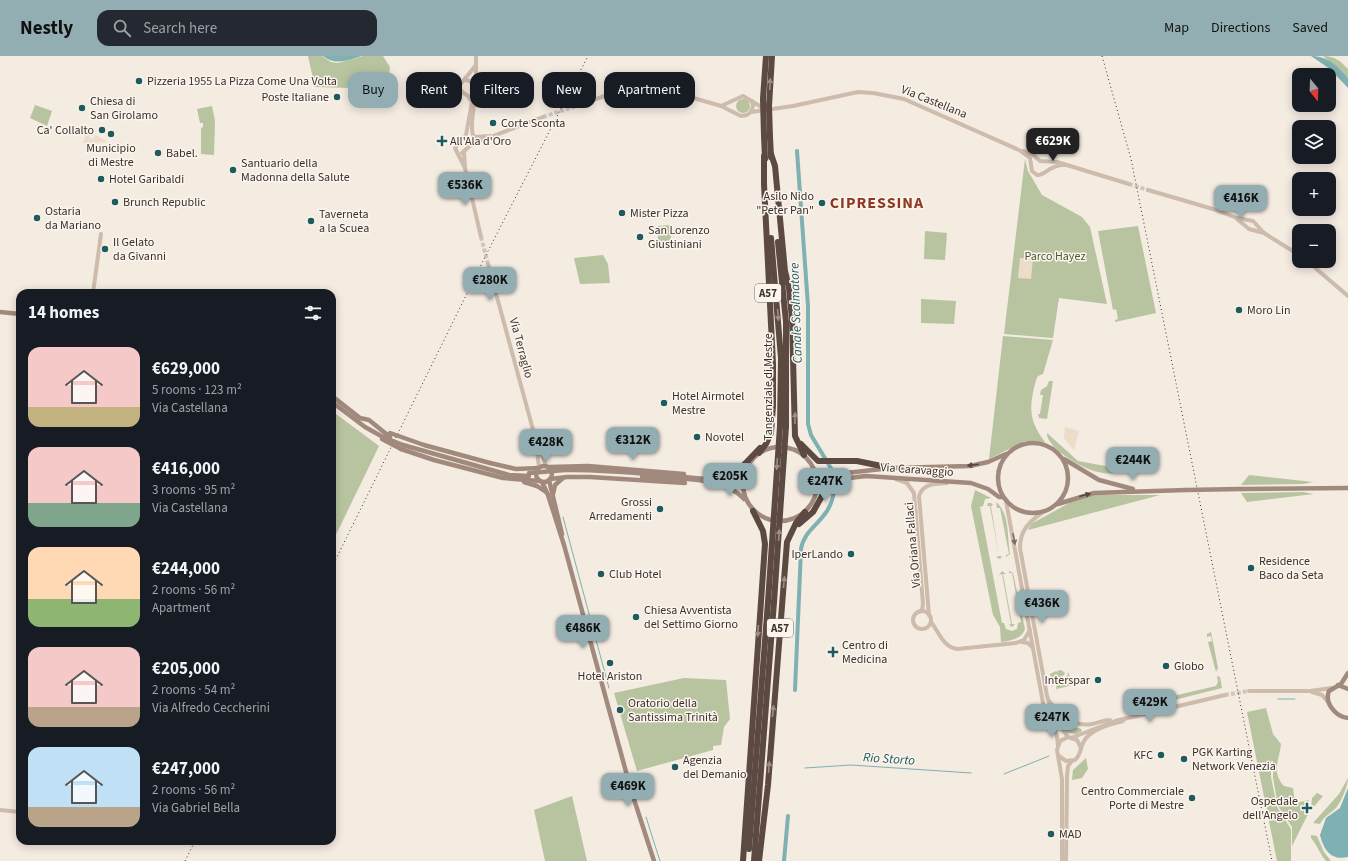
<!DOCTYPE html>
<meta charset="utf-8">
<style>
body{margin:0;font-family:"Source Sans 3",sans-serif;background:#242831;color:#f1f3f6;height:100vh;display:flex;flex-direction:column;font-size:15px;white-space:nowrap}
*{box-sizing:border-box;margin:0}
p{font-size:13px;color:#9ea1a6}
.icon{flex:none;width:22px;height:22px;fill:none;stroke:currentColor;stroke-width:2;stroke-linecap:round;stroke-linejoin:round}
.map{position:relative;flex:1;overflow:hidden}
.panel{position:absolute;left:16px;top:233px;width:320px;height:556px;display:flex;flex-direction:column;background:#171b24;border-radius:12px;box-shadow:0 2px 10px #0003}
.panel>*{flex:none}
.hud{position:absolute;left:348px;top:16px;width:380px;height:36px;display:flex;gap:8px}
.needle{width:26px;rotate:161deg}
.controls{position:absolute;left:1292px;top:12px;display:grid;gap:8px}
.controls a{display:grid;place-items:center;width:44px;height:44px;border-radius:8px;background:#171b24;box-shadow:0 2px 10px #0003;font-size:20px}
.price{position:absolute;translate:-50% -34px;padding:0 9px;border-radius:8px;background:#92aeb2;color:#111;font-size:13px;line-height:26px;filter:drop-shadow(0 1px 2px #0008)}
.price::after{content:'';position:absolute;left:50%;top:24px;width:12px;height:9px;margin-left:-6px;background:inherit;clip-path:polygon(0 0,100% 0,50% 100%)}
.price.current{background:#222;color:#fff}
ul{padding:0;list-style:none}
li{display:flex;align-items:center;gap:12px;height:100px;padding:0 12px}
li span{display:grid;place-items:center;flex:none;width:112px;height:80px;border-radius:12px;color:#555}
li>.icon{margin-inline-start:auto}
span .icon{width:48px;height:48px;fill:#fffc;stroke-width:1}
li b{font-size:17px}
h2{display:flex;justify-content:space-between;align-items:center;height:48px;padding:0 12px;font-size:17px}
.chip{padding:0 14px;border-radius:12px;background:#171b24;box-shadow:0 2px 10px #0003;font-size:14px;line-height:36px}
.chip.current{background:#92aeb2;color:#111}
header{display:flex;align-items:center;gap:24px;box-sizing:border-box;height:56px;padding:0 20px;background:#92aeb2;color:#111}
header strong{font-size:19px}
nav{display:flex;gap:22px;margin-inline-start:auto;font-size:14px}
.search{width:280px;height:36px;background:#242831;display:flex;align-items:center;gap:10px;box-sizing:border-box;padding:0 14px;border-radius:12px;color:#9ea1a6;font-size:15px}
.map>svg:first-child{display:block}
.green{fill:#b8c4a0}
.plaza{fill:#ecdcc8}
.water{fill:#7fb0b2}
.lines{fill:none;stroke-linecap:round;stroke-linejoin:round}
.stream{stroke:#7fb0b2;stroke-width:1}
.canal{stroke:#7fb0b2;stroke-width:4}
.tertiary-tunnel{stroke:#cfc6bd;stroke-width:4;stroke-dasharray:4 2;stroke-linecap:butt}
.tertiary{stroke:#cdbbac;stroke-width:4}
.secondary{stroke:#a18a7d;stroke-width:4.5}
.motorway{stroke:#5c4a42;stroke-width:6}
.rail{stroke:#3b302b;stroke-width:1;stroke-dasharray:1 3;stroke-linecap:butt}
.secondary-bridge{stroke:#a18a7d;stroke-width:4.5}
.motorway-bridge{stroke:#5c4a42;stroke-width:6}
.oneway{fill:#9c8e87}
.oneway2{fill:#544640}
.oneway3{fill:#7d6f65}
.poi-dot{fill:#1f5a5e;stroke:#fbf5ee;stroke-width:1.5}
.labels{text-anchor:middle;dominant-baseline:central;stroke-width:3;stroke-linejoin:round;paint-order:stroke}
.shield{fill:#fbf5ee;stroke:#756b66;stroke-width:1}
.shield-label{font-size:11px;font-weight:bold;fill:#3b302b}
.poi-label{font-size:12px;fill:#3b302b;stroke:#fbf5ee;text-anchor:start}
.street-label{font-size:12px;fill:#3b302b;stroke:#fbf5ee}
.park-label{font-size:12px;fill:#4a5a2e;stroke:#fbf5ee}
.water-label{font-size:13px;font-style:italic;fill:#1f5a5e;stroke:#fbf5ee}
.district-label{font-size:16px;font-weight:bold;letter-spacing:1px;fill:#8c3b22;stroke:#fbf5ee}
</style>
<header>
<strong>Nestly</strong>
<div class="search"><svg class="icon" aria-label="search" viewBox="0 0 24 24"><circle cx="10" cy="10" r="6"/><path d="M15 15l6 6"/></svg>Search here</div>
<nav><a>Map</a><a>Directions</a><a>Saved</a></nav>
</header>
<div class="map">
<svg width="1348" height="805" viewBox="0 0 1348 805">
<rect width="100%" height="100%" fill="#f4ebe1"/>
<!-- green -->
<g class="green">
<path d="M308,0H322L331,6L338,7L363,0H383L390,11L387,33L315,31Z"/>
<path d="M1323,0C1335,0 1340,5 1348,13V22Z"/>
<circle cx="743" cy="50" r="7"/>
<path d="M35,49L52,55L47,70L30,62Z"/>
<path d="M212,50L215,65L214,99L201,98V72L203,71V67H200L197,53Z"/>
<path d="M1025,103L1028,115L1042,139L1082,161L1090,171L1107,248L1059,242L1053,282L1004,278Z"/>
<path d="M671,169V192L658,193V170Z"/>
<path d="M1138,170L1156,257L1115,266V264L1118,263L1116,253L1113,254L1098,175Z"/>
<path d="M925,175L947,177L945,204L924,203Z"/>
<path d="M603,199L608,208L610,227L580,228L574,202Z"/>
<path d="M921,243L956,245L954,268L921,267Z"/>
<path d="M1003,280L1053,284L1043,318L1038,320L1036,324C1029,350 1028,364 1045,386L1025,385L989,403Z"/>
<path d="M1049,325H1053L1047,363L1039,362L1038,358H1040L1043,339H1040L1041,334L1047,330Z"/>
<path d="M332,355L379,390L332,487Z"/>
<path d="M1047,377L1078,405L1116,412L1124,408L1129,401H1131C1121,443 1044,394 1047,377Z"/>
<path d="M1249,419L1313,426L1303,428L1241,429Z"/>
<path d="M975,434L991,442L985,443L983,450L980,451L1002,567H1004L1006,573L1012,575L1017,573L1018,567L1021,566L1012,517H1009V515L1013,517L1025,573C1022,583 1010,585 1001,586L1000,571L993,559L971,450Z"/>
<path d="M1303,436L1314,438L1247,446L1241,437Z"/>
<path d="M1095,439H1160L1028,474L1031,468L1071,446Z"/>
<path d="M996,446C1010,457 1007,482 1010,498L1006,501V499L1009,498L1000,452H997Z"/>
<path d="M988,447H991L993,449L991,450L999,500H1002L1000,503L996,501L999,500L990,450H987Z"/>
<path d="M1002,515L1006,518H1003L1012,568H1015L1012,571L1009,569L1011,568L1002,518L999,519Z"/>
<path d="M1211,576L1218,612L1216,616L1208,586L1212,585L1211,580L1207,581V578Z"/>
<path d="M1061,614L1065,617L1064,619L1054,624L1052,632L1050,618L1056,615L1058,617L1057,615Z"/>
<path d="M1068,615L1072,629L1057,633V636L1056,628L1067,622Z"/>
<path d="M1217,620L1220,621L1222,632L1138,653L1155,647L1160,643L1216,630L1218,626Z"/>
<path d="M684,622L726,624L730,663L724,671L721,689L713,690V694L637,715L614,637Z"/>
<path d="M1266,652L1273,678L1281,688C1279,706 1271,715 1284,730L1293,732L1295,747L1309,744L1308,758L1292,790V771L1278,750L1273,722V705H1271V721L1277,751L1291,773V805H1277L1247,656Z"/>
<path d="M1065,668L1081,673L1082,675L1076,678L1068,677L1061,670Z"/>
<path d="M1086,702L1088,713L1082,722L1072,724L1073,714Z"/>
<path d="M1348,722C1348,730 1341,746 1336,752C1330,758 1324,760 1320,768L1313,767L1339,738Z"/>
<path d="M1317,737L1323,740L1311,754L1312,742Z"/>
<path d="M572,740L587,805H545L534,754Z"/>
<path d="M1311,779L1317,780L1324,796L1331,805H1326C1320,798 1317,789 1311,782Z"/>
</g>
<!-- plaza -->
<g class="plaza">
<path d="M87,76L90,77L89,82L94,83L95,79L108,86L83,87Z"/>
<path d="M1020,202H1033L1031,223L1018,222Z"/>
<path d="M1065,371L1079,375L1074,394L1064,382Z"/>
</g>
<!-- water -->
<g class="water">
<path d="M323,0H361C349,4 335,10 323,0Z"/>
<path d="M1311,0C1328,0 1337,10 1348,22V32L1330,13Z"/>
<path d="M1348,732V801C1331,805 1324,794 1320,779L1326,762L1340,752Z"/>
</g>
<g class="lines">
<!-- stream -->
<g class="stream">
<path d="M563,461L609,632"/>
<path d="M1278,643H1295"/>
<path d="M805,712L851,709L971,717"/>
<path d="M1004,718L1049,700"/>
<path d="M646,761L660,805"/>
</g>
<!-- canal -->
<g class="canal">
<path d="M797,95L808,250V368L811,379L832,414"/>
<path d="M795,634L801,493C805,469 830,466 834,435"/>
<path d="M784,805L788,760"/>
</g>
<!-- tertiary-tunnel -->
<g class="tertiary-tunnel">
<path d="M543,61L573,51"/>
<path d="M1129,128L1148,134"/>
<path d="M481,181L488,208"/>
<path d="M1225,639L1249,635"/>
</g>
<!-- tertiary -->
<g class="tertiary">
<path d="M465,24L470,25C481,36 468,65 473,79"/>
<path d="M472,27L476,20V0"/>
<path d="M721,50L743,40L763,52"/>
<path d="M573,51L616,36L646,32L673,36L721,50L741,60L747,59L751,56L753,50L752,45"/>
<path d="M751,56L793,50L858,36L873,37L904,43L1019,94L1030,102L1032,115L1037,119C1046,120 1048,109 1064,109"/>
<path d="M474,81L490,80"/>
<path d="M472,88L543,61"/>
<path d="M464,95L465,112L481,181"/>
<path d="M1023,95L1032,98L1040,105L1057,106L1129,128"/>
<path d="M462,97L474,86V81"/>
<path d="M465,112L455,92L466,79L472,46L468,40L461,35L459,30L476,9"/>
<path d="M1148,134L1213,153L1237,162L1253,165L1264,177"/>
<path d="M1237,163L1249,173L1264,177L1299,199"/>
<path d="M1307,205L1348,240"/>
<path d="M488,208L535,381L539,411"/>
<path d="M93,237L101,178"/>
<path d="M539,390L546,410"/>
<path d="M896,423L907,427L914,437L923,548L922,554L919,556"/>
<path d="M1006,445L1043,647L1057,680L1058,690"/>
<path d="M1043,456C1029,466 1020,474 1020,492L1047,640L1054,661L1068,681"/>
<circle cx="922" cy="564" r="9"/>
<path d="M929,559L919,440C923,427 936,428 947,427"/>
<path d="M931,566C939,576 943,591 957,593L1016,587L1024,584L1030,574"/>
<path d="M1022,586L1028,587L1033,592"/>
<path d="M1249,635H1310L1332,632"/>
<path d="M1312,636L1322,639L1328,646"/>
<path d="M1050,646C1060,661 1074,671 1092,668C1098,667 1104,664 1110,664"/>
<path d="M1071,682L1115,665L1225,639"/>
<path d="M1059,700L1066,705L1075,704C1081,699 1080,693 1083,687C1089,673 1110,669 1123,665"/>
<path d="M0,754L20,756"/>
<path d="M1062,805V723L1057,694L1060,685L1068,681L1077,684L1081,692"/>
<path d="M1066,805L1067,720L1068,710L1072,705"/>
</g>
<!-- secondary -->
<g class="secondary">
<path d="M0,256L20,258"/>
<path d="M332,340L360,362L369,364L390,381"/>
<path d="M332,346L365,371L383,381"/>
<circle cx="1033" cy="422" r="35"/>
<path d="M403,389L509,419L529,420"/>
<circle cx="780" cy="428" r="37"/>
<path d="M401,393L434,404L503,422L540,425"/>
<path d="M1064,403L1099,424L1133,433"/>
<path d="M490,407L516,413L538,412"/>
<circle cx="544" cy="418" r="8"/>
<path d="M549,411L588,410L684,418"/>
<path d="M565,414C600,413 636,417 671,420C691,421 713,426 732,420"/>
<path d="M815,415L822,420L832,421L846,417L891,412L970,410L988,406L1006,398"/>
<path d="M642,421C673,423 722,419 744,443"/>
<path d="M550,423L567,421H590L685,427"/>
<path d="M549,424L562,478"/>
<path d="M524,426L537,430L546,436"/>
<path d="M542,426L548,439L564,489L631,734L654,805"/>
<path d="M1241,433L1348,432"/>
<path d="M824,435L841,423L866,420L971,427L988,433L999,441H1003"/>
<path d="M553,438L555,429L563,422"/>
<path d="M1058,448L1094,437L1186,434"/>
<path d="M1348,617L1341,628L1329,635C1324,647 1336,661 1348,662"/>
<path d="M1338,629L1348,633"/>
</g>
<!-- motorway -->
<g class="motorway">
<path d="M764,80L765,103"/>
<path d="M770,81L771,101"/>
<path d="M771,98L775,110L785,215L789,232L792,263L795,380L804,399"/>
<path d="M771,182L781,302L780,370"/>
<path d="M778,186L786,266V370"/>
<path d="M801,388L818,405H857L891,412"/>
<path d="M759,397L766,388L771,377L773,350V308L764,128V100"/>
<path d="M729,421L738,415L760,392"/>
<path d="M799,468L813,456L826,433"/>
<path d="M749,793L768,546"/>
<path d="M743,805L765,488L763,475L753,455"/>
<path d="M754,805L774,546"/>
<path d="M759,805L768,729L787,486L796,467L805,456"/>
</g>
<!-- rail -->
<g class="rail">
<path d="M1102,0L1131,103L1272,805"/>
<path d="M332,511L487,197L588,0"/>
<path d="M185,805L195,785"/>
</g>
<!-- secondary-bridge -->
<g class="secondary-bridge">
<path d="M390,377L424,389L490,407"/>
<path d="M383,381L403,389"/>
<path d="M382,383L401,393"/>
<path d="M529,417L565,414"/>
<path d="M1186,434L1241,433"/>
</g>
<!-- motorway-bridge -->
<g class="motorway-bridge">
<path d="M764,80L763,43L766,0"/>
<path d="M770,81L769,50L772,0"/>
<path d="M768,546L780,370"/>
<path d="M774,546L786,370"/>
</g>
</g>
<!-- one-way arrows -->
<defs><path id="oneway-solid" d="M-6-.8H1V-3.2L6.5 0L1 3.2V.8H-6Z"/></defs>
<g class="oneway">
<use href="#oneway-solid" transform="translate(770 28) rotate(-87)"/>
<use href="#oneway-solid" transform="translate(778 259) rotate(86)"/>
<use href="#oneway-solid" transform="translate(795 362) rotate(-89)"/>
<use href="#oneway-solid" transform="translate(777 408) rotate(94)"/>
<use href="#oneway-solid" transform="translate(779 479) rotate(-86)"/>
<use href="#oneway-solid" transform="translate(784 526) rotate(-85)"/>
<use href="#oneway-solid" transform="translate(758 575) rotate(94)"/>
<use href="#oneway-solid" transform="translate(773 655) rotate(-85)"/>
<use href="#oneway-solid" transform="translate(769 711) rotate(-85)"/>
</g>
<g class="oneway2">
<use href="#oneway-solid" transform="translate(973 409) rotate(173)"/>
<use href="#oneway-solid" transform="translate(1085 439) rotate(-14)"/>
</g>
<use class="oneway3" href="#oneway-solid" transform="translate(1014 483) rotate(80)"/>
<!-- markers -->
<g class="poi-dot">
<circle cx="139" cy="25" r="4"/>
<circle cx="337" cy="41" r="4"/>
<circle cx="82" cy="52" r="4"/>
<circle cx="493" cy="67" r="4"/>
<circle cx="102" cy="74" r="4"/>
<circle cx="111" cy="78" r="4"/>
<path d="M440 79h4v4h4v4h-4v4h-4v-4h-4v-4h4z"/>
<circle cx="158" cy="97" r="4"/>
<circle cx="233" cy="114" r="4"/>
<circle cx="101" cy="123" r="4"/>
<circle cx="115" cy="146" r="4"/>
<circle cx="822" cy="147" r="4"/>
<circle cx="622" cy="157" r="4"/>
<circle cx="37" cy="162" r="4"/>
<circle cx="311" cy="165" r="4"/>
<circle cx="640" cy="181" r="4"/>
<circle cx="105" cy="193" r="4"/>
<circle cx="1239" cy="254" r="4"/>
<circle cx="664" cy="347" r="4"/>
<circle cx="697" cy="381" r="4"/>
<circle cx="660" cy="453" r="4"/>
<circle cx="851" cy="498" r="4"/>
<circle cx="1251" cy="512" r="4"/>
<circle cx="601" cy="518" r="4"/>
<circle cx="636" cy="561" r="4"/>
<path d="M831 590h4v4h4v4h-4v4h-4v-4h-4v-4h4z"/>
<circle cx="610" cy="607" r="4"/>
<circle cx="1166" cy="610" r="4"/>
<circle cx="1098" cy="624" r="4"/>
<circle cx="620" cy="654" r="4"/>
<circle cx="1161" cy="699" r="4"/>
<circle cx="1184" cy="703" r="4"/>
<circle cx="675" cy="711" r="4"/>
<circle cx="1192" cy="742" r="4"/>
<path d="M1305 746h4v4h4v4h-4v4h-4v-4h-4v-4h4z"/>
<circle cx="1051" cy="778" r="4"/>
</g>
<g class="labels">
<!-- shield labels -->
<g class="shield">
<rect x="755" y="228" width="26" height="18" rx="3"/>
<rect x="767" y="563" width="26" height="18" rx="3"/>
</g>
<g class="shield-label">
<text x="768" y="237">A57</text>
<text x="780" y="572">A57</text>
</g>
<!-- poi labels -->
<g class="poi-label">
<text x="147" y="25">Pizzeria 1955 La Pizza Come Una Volta</text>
<text x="329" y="41" text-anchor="end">Poste Italiane</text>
<text x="90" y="45">Chiesa di<tspan x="90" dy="14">San Girolamo</tspan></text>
<text x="501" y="67">Corte Sconta</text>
<text x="94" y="74" text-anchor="end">Ca' Collalto</text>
<text x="450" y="85">All'Ala d'Oro</text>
<text x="111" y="92" text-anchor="middle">Municipio<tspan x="111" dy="14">di Mestre</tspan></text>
<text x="166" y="97">Babel.</text>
<text x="241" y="107">Santuario della<tspan x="241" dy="14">Madonna della Salute</tspan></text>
<text x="109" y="123">Hotel Garibaldi</text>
<text x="814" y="140" text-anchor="end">Asilo Nido<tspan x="814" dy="14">"Peter Pan"</tspan></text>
<text x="123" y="146">Brunch Republic</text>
<text x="45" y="155">Ostaria<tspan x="45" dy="14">da Mariano</tspan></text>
<text x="630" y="157">Mister Pizza</text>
<text x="319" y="158">Taverneta<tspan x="319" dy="14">a la Scuea</tspan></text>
<text x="648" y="174">San Lorenzo<tspan x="648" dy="14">Giustiniani</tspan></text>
<text x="113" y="186">Il Gelato<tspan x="113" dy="14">da Givanni</tspan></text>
<text x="1247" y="254">Moro Lin</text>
<text x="672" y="340">Hotel Airmotel<tspan x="672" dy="14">Mestre</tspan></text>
<text x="705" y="381">Novotel</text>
<text x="652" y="446" text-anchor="end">Grossi<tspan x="652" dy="14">Arredamenti</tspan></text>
<text x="843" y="498" text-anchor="end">IperLando</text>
<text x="1259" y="505">Residence<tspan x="1259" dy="14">Baco da Seta</tspan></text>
<text x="609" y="518">Club Hotel</text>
<text x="644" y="554">Chiesa Avventista<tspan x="644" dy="14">del Settimo Giorno</tspan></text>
<text x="842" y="589">Centro di<tspan x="842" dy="14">Medicina</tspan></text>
<text x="1174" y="610">Globo</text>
<text x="610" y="620" text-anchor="middle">Hotel Ariston</text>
<text x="1090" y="624" text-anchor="end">Interspar</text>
<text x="628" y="647">Oratorio della<tspan x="628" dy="14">Santissima Trinità</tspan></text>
<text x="1192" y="696">PGK Karting<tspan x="1192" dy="14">Network Venezia</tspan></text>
<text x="1153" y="699" text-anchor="end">KFC</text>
<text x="683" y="704">Agenzia<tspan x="683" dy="14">del Demanio</tspan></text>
<text x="1184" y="735" text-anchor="end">Centro Commerciale<tspan x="1184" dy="14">Porte di Mestre</tspan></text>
<text x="1298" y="745" text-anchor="end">Ospedale<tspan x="1298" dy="14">dell'Angelo</tspan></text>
<text x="1059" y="778">MAD</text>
</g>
<!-- street labels -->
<g class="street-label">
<text transform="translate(934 46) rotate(22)">Via Castellana</text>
<text transform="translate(521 292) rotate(75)">Via Terraglio</text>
<text transform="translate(768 331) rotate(-90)">Tangenziale di Mestre</text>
<text transform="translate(917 414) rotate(4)">Via Caravaggio</text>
<text transform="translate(913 489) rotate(-95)">Via Oriana Fallaci</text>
</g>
<!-- park labels -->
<g class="park-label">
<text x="1055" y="200">Parco Hayez</text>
</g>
<!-- water labels -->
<g class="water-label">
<text transform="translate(796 257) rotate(-92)">Canale Scolmatore</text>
<text transform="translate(889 703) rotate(4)">Rio Storto</text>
</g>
<!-- district labels -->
<g class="district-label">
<text x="877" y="147">CIPRESSINA</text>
</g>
</g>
</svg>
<div class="controls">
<a><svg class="needle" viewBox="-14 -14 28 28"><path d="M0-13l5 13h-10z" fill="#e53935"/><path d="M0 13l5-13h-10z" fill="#9ea1a6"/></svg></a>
<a><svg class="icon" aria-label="layers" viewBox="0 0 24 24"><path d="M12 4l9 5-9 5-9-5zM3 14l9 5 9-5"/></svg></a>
<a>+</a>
<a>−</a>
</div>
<b class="price current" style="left:1053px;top:106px">€629K</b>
<b class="price" style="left:465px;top:150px">€536K</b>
<b class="price" style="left:1241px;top:163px">€416K</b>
<b class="price" style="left:490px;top:245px">€280K</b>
<b class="price" style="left:633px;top:405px">€312K</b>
<b class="price" style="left:546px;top:407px">€428K</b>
<b class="price" style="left:1133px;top:425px">€244K</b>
<b class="price" style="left:730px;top:441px">€205K</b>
<b class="price" style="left:825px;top:446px">€247K</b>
<b class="price" style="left:1042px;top:568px">€436K</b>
<b class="price" style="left:583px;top:593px">€486K</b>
<b class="price" style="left:1150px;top:667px">€429K</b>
<b class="price" style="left:1052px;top:682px">€247K</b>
<b class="price" style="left:628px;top:751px">€469K</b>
<div class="hud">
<a class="chip current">Buy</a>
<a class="chip">Rent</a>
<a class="chip">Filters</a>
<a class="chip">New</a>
<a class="chip">Apartment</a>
</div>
<section class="panel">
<h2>14 homes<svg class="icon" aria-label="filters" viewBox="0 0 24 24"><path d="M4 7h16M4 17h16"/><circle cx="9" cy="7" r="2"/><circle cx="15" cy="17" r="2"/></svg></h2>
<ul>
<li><span style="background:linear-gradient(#f6c9c9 75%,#c2b280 0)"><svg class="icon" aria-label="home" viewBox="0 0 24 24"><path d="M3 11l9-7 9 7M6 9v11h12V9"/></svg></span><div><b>€629,000</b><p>5 rooms · 123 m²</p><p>Via Castellana</p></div></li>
<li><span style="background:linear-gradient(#f6c9c9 70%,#7fa58c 0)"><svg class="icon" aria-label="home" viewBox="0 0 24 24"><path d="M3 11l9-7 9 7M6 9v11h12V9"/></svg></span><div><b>€416,000</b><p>3 rooms · 95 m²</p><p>Via Castellana</p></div></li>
<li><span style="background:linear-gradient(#ffd9b3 65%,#8fb573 0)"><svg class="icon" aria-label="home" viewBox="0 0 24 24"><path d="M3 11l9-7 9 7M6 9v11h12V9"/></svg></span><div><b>€244,000</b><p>2 rooms · 56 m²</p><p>Apartment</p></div></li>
<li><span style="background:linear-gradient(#f6c9c9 75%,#b9a48a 0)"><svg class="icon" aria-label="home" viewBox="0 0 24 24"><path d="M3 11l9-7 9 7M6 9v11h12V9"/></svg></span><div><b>€205,000</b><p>2 rooms · 54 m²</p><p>Via Alfredo Ceccherini</p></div></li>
<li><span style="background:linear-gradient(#bfe0f5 75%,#b9a48a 0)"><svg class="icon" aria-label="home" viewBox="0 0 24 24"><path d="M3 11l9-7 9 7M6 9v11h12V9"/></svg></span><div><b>€247,000</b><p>2 rooms · 56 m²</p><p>Via Gabriel Bella</p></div></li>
</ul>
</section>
</div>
